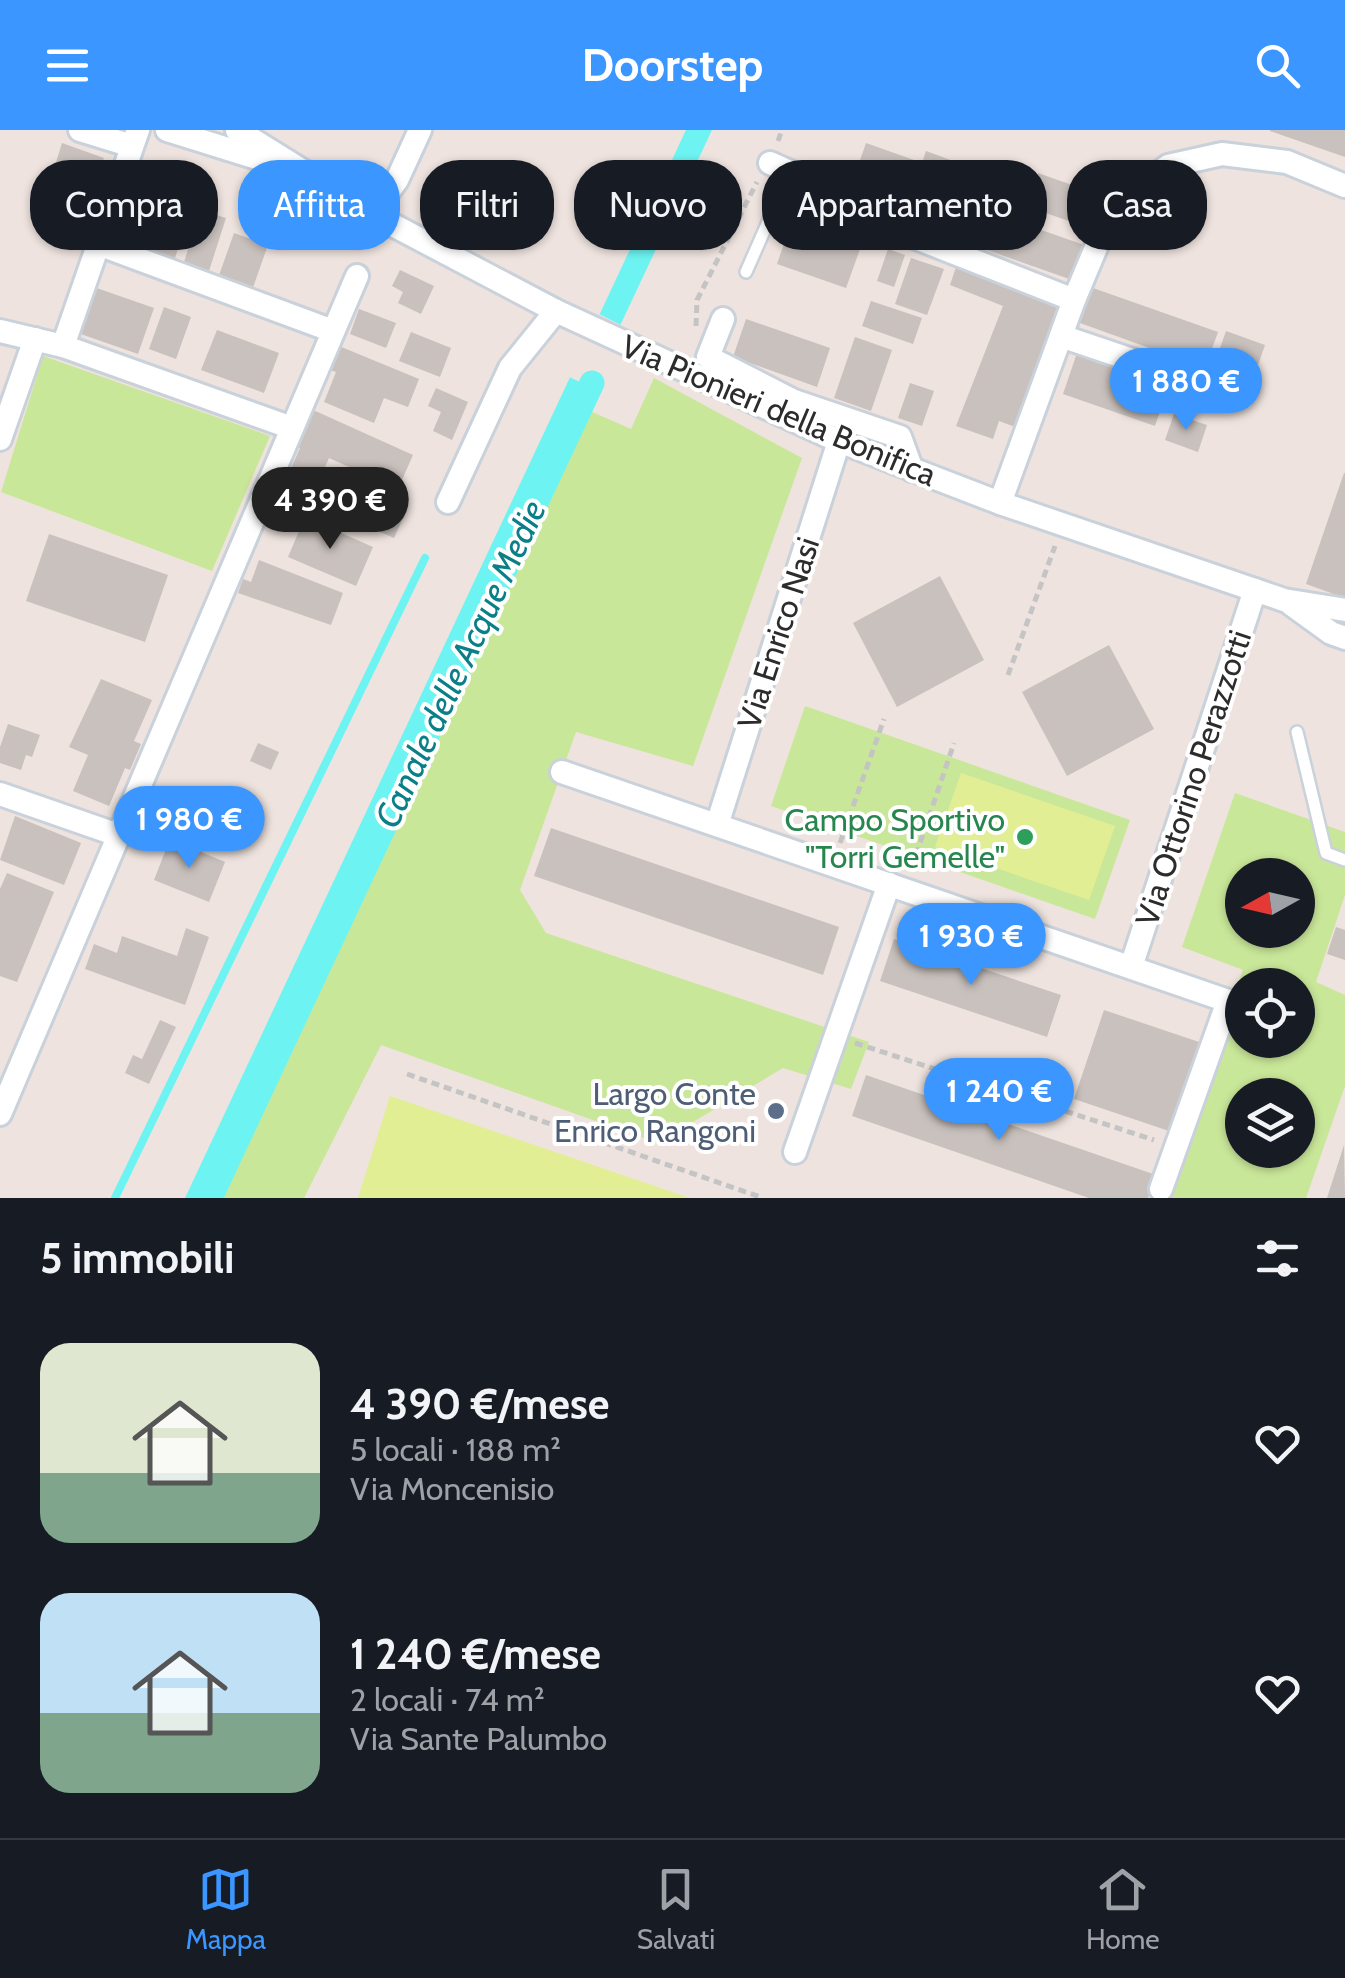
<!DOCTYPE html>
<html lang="it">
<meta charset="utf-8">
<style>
body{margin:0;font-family:Cabin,sans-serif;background:#20242c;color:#f1f3f6;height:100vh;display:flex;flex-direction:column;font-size:38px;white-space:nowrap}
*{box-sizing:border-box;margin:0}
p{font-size:32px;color:#9ea1a6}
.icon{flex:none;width:55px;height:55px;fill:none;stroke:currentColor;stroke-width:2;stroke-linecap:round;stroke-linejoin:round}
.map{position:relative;height:1068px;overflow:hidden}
.panel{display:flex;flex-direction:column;background:#171b24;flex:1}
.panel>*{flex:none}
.hud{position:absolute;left:30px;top:30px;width:1285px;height:90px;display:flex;gap:20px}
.needle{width:65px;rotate:262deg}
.controls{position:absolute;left:1225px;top:728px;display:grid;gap:20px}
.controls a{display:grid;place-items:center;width:90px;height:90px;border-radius:50%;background:#171b24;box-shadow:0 2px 8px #0004;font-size:50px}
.price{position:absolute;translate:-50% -85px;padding:0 22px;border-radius:35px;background:#3b96ff;color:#fff;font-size:32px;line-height:65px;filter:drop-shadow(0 2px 5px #0008)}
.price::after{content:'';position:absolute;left:50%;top:60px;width:30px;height:22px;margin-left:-15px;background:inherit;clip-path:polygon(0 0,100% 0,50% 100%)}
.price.on{background:#222;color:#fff}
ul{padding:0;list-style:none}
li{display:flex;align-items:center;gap:30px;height:250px;padding:0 40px}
li span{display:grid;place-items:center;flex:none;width:280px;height:200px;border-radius:30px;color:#555}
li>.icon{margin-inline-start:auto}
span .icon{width:120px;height:120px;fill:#fffc;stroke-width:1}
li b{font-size:42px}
h2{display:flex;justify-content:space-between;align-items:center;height:120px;padding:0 40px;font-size:42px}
.tag{padding:0 35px;border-radius:40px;background:#171b24;box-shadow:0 2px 8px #0004;font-size:35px;line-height:90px}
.tag.on{background:#3b96ff;color:#fff}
header{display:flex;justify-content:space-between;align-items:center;height:130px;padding:0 40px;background:#3b96ff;color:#fff;font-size:45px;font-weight:800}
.tab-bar{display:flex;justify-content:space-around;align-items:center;height:140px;border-top:2px solid #363941;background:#171b24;font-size:28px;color:#9ea1a6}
.tab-bar a{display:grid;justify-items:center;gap:5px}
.tab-bar .on{color:#3b96ff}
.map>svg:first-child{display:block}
.green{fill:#c9e799;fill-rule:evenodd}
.pitch{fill:#e2ee94}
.water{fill:#6df4f2}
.pier{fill:#eee3de}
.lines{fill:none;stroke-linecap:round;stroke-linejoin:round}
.stream{stroke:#6df4f2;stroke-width:8}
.canal{stroke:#6df4f2;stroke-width:25}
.building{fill:#c9c1bd}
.service-casing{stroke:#c9d1da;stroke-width:16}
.minor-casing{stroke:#c9d1da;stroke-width:28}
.path{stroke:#c4c4c4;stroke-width:5;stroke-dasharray:8 5;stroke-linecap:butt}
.service{stroke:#fff;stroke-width:11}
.minor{stroke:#fff;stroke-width:22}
.leisure-dot{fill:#2e9e5b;stroke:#fff;stroke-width:4}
.service-dot{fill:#5c6f8a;stroke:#fff;stroke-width:4}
.labels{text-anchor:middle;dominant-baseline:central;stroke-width:8;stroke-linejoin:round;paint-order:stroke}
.street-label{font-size:32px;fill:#2c2c2c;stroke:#fff}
.leisure-label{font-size:32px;fill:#27864d;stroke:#fff;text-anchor:end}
.service-label{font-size:32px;fill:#4e5e75;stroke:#fff;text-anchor:end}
.water-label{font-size:35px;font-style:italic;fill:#0a7f87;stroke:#fff}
</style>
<header><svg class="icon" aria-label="menu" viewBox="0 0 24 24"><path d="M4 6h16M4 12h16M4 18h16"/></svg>Doorstep<svg class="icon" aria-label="search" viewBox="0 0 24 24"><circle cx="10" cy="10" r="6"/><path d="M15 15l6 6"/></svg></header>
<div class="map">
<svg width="1345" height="1068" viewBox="0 0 1345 1068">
<rect width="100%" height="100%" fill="#eee3de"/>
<!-- green -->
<g class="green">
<path d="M43,226L270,306L212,441L1,362Z"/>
<path d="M654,248L802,328L693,636L576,602L520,760L546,803L869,912L851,959L783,938L658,1013L381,915L304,1068H210L581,277L631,299Z"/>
<path d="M805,576L1130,690L1095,789L771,676Z"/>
<path d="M1235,663L1345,702V765L1316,852L1345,865V956L1306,1068H1162L1243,840L1182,817ZM1242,745H1298V800H1242ZM1242,855H1298V910H1242ZM1242,965H1298V1020H1242Z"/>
</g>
<!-- pitch -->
<g class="pitch">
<path d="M961,643L1115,696L1089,770L935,717Z"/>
<path d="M390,966L690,1068H358Z"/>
</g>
<!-- water -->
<path class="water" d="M686,0H712L210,1068H185Z"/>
<!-- pier -->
<path class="pier" d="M595,182L625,197L595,259L565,245Z"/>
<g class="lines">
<!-- stream -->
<path class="stream" d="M115,1068L425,428"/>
<!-- canal -->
<path class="canal" d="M210,1068L592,253"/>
</g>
<!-- building -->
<g class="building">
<path d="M1270,0H1345V27L1270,1Z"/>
<path d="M62,13L104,28L80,89L42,78Z"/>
<path d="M866,13L914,30L897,79L849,62Z"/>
<path d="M926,21L978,40L967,69L916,50Z"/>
<path d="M140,40L185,55L170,98L183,103L175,128L117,108Z"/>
<path d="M1038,43L1106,67L1094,100L1026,76Z"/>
<path d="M910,62L960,79L952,102L902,84Z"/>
<path d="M799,70L869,94L846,158L777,134Z"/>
<path d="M968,74L1084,115L1072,150L956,109Z"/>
<path d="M201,80L226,88L208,144L183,135Z"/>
<path d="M234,103L268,115L251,163L217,151Z"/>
<path d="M888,119L905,125L894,157L877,151Z"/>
<path d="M911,128L944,139L927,185L895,174Z"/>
<path d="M958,131L1059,172L1015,297L999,291L993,309L956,296L1003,176L950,155Z"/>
<path d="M400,140L434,156L421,184L398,173L403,162L392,156Z"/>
<path d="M91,156L154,178L138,224L75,202Z"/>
<path d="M1093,158L1218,202L1205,238L1080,193Z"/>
<path d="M871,171L922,188L913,214L862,196Z"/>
<path d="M164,177L191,187L176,229L149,219Z"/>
<path d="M359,179L396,193L386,218L350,204Z"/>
<path d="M746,189L830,218L817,257L733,227Z"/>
<path d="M217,200L279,223L264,263L201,240Z"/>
<path d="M1226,201L1265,215L1247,266L1208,252Z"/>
<path d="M411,202L451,218L440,247L399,231Z"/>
<path d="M855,207L892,220L871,281L834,268Z"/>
<path d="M339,216L419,249L408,277L384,268L374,293L324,272L336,242L330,240Z"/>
<path d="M1077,223L1169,255L1155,296L1063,264Z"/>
<path d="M910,253L934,261L922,296L898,288Z"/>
<path d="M436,258L468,272L452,310L433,301L441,282L428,276Z"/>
<path d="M311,279L413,325L390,377L405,384L394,408L330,380L349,337L329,328L314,362L286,350L300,318L295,316Z"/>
<path d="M1174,284L1207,295L1198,322L1165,310Z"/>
<path d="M1344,343H1345V468L1306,454Z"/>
<path d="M305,387L373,417L356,456L288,427Z"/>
<path d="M49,404L168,445L145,512L26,471Z"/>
<path d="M259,430L343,463L331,495L238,463L243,449L251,452Z"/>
<path d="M940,446L984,530L897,577L853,493Z"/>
<path d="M1109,515L1154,599L1067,646L1022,562Z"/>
<path d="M101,549L152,570L134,611L141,614L130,640L125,638L109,676L73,661L88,625L69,617Z"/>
<path d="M8,594L40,605L32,627L26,625L21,640L0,633V617Z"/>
<path d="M258,613L279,622L271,640L250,631Z"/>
<path d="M15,686L81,713L64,755L0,730Z"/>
<path d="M551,698L839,797L823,845L534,746Z"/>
<path d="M170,709L225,732L209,772L154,750Z"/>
<path d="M7,743L54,762L17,852L0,846V759Z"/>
<path d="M1336,797L1345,800V830L1327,824Z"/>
<path d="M186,798L209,807L185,875L85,839L94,814L117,823L122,806L177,826Z"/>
<path d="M894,809L1061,865L1047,907L880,851Z"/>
<path d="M1104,880L1202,913L1172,1002L1074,969Z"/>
<path d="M160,890L176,897L149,954L125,943L133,925L142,929Z"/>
<path d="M866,945L1156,1045L1148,1068H1089L852,986Z"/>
<path d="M1344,1015L1345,1068H1327Z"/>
</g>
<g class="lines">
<!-- service casing -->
<g class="service-casing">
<g id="service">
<path d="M746,142L790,42"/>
<path d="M1297,602L1326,723L1345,730"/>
</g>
</g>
<!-- minor casing -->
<g class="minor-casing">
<g id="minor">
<path d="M80,0L132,16"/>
<path d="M167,0L279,35"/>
<path d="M237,0L372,84L556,181L839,311L1000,373L1284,470L1345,480"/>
<path d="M770,33L883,84L906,104L1074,170"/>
<path d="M372,84L397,50L420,0"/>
<path d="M98,114L333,201"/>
<path d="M723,189L708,227L794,271L900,307L912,340"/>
<path d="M0,201L63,216L292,298"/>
<path d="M1061,206L1194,251"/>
<path d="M63,216L138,0"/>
<path d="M0,309L35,209"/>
<path d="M448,372L510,238L556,181"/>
<path d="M1000,373L1074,170L1100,108L1126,67L1168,36L1222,24L1287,32L1345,56"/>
<path d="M1291,474L1331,503L1345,508"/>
<path d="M562,642L1228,871L1161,1059"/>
<path d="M0,664L118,705"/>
<path d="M717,695L839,311"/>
<path d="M1131,837L1255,460"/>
<path d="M0,984L357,146"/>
<path d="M795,1022L889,754"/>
</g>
</g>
<!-- path -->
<g class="path">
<path d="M778,11L782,0"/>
<path d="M696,196L697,170L757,52"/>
<path d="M1008,545L1055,416"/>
<path d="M840,713L884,589"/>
<path d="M912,737L954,613"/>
<path d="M855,913L1154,1010"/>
<path d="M407,944L763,1068"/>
</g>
<!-- service -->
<use href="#service" class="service"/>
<!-- minor -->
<use href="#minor" class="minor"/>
</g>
<!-- markers -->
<circle class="leisure-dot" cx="1025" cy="707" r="10"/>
<circle class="service-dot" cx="776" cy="981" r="10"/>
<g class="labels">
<!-- street labels -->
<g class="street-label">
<text transform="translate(779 280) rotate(23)">Via Pionieri della Bonifica</text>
<text transform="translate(778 503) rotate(-72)">Via Enrico Nasi</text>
<text transform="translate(1193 648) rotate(-72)">Via Ottorino Perazzotti</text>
</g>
<!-- leisure labels -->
<g class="leisure-label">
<text x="1005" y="689">Campo Sportivo<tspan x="1005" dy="37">"Torri Gemelle"</tspan></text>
</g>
<!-- service labels -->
<g class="service-label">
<text x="756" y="963">Largo Conte<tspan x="756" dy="37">Enrico Rangoni</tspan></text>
</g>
<!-- water labels -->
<g class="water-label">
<text transform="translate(460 534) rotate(-65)">Canale delle Acque Medie</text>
</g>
</g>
</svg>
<div class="controls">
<a><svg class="needle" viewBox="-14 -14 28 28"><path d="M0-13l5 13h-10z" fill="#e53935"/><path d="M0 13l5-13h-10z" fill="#9ea1a6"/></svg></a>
<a><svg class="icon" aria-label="locate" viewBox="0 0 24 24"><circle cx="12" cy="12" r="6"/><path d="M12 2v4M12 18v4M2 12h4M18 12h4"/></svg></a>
<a><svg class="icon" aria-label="layers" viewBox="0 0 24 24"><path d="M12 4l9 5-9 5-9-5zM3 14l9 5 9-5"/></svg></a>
</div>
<b class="price" style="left:1186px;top:303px">1 880 €</b>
<b class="price on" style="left:330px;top:422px">4 390 €</b>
<b class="price" style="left:189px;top:741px">1 980 €</b>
<b class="price" style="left:971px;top:858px">1 930 €</b>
<b class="price" style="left:999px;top:1013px">1 240 €</b>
<div class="hud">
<a class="tag">Compra</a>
<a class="tag on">Affitta</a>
<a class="tag">Filtri</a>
<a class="tag">Nuovo</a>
<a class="tag">Appartamento</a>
<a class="tag">Casa</a>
</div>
</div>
<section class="panel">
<h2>5 immobili<svg class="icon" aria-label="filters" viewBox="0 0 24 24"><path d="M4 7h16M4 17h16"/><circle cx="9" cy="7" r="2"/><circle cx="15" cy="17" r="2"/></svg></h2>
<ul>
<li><span style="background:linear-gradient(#dfe7d0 65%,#7fa58c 0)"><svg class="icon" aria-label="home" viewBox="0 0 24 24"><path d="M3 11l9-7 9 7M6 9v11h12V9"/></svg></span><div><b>4 390 €/mese</b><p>5 locali · 188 m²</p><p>Via Moncenisio</p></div><svg class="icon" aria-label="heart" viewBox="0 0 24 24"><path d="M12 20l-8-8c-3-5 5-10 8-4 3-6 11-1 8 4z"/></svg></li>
<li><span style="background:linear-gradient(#bfe0f5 60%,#7fa58c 0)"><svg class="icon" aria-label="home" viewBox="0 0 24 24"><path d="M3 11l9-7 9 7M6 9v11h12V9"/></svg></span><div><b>1 240 €/mese</b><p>2 locali · 74 m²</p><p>Via Sante Palumbo</p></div><svg class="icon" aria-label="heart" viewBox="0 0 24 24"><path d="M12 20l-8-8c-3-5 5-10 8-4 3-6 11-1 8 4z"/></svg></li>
</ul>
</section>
<nav class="tab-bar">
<a class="on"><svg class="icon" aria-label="map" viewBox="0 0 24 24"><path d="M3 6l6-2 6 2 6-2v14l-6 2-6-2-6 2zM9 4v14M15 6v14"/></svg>Mappa</a>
<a><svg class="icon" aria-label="saved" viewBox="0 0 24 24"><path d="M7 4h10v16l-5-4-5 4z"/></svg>Salvati</a>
<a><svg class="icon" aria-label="home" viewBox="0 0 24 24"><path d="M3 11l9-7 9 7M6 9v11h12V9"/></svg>Home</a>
</nav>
